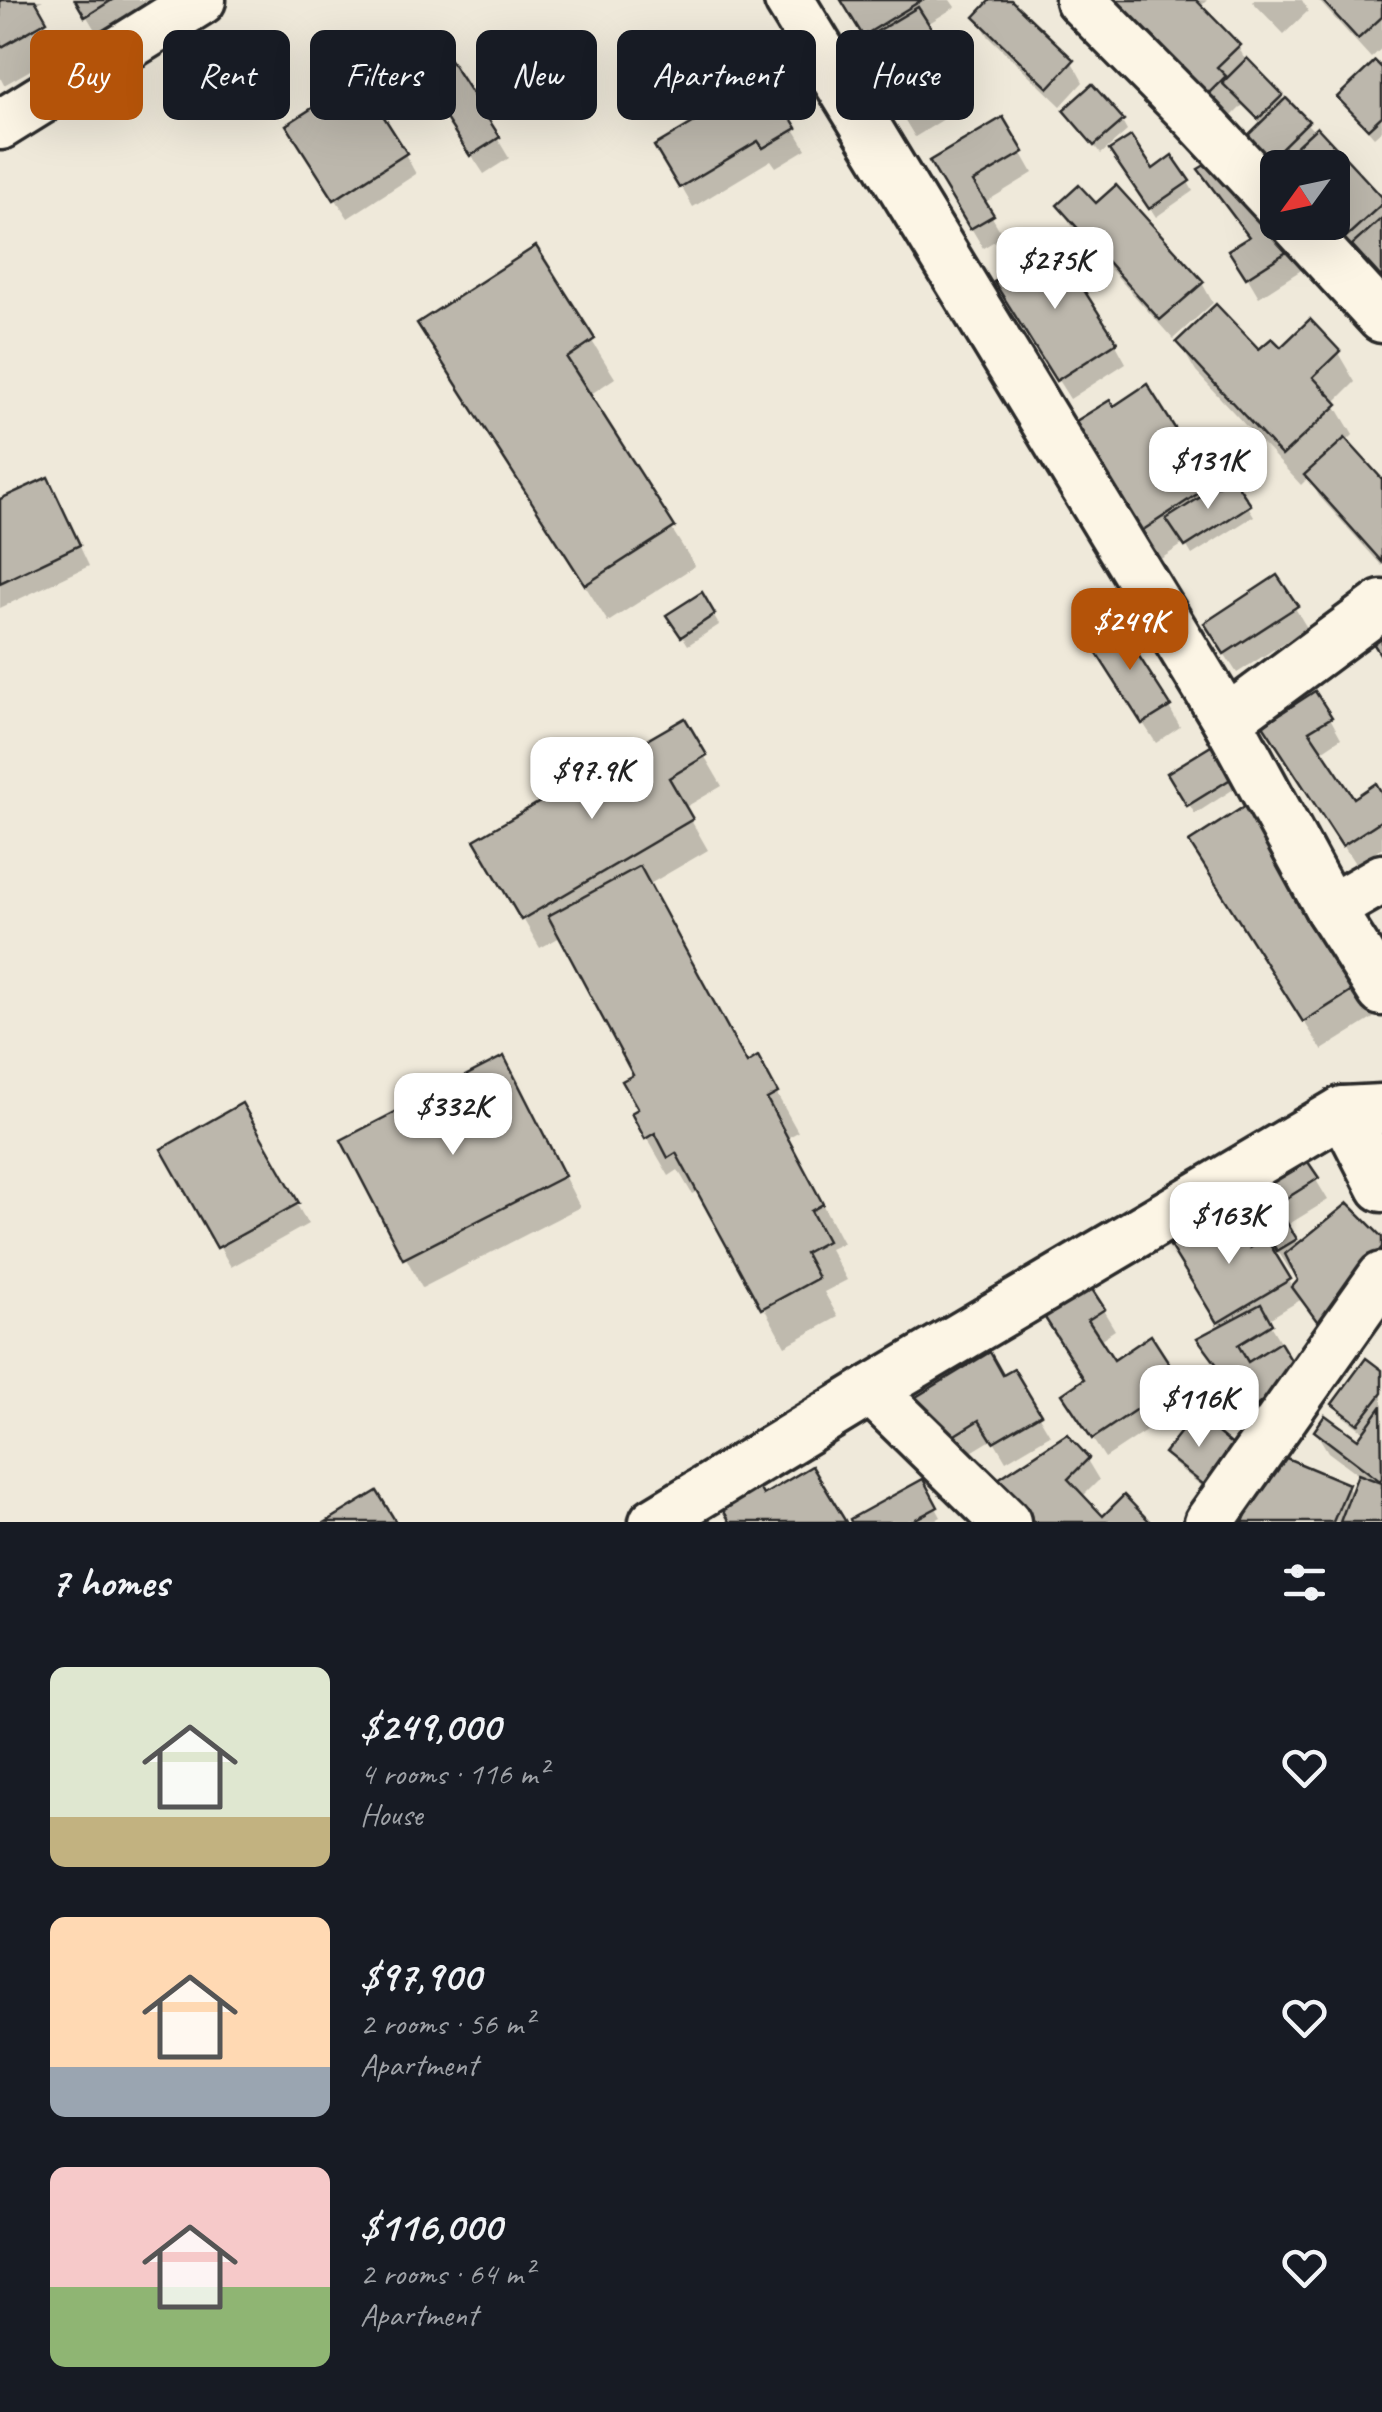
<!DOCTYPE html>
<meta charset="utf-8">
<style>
body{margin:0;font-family:Caveat,sans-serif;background:#242831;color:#f1f3f6;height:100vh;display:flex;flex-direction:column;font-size:38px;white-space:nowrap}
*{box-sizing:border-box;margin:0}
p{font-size:32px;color:#9ea1a6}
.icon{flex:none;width:55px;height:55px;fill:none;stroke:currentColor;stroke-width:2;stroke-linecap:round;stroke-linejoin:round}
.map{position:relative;height:1522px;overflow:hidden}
.sheet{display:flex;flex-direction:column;background:#171b24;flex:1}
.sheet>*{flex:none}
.banner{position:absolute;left:30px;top:30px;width:1322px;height:90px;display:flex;gap:20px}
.needle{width:65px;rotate:237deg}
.controls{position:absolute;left:1260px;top:150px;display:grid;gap:20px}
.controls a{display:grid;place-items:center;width:90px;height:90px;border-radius:15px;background:#171b24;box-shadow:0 10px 40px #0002;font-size:50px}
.price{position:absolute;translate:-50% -85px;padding:0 22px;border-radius:20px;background:#fff;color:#222;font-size:32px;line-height:65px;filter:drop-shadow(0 2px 5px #0008)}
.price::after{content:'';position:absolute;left:50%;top:60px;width:30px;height:22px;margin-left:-15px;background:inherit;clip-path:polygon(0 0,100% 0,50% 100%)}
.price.current{background:#b45309;color:#fff}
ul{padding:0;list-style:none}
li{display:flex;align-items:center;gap:30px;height:250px;padding:0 50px}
li span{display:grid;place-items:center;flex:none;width:280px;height:200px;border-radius:15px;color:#555}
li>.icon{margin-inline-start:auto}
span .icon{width:120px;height:120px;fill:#fffc;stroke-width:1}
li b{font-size:42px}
h2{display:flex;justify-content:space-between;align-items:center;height:120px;padding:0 50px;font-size:42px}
.tag{padding:0 35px;border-radius:15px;background:#171b24;box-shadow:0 10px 40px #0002;font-size:35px;line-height:90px}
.tag.current{background:#b45309;color:#fff}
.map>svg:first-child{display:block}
.shadow{fill:#0003;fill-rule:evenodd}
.building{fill:#bcb7ac;stroke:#2b2b2b;stroke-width:2.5}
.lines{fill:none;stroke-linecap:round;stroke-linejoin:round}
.minor-casing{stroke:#2b2b2b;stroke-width:55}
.minor{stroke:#fcf5e5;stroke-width:48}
</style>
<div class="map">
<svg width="1382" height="1522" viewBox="0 0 1382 1522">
<rect width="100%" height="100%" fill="#efe9da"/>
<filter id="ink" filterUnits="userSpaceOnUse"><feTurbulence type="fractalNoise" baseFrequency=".01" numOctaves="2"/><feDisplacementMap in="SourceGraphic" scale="20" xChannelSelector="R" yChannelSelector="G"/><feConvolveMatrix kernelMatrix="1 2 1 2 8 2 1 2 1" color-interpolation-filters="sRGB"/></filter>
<g filter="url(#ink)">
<!-- shadow -->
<g class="shadow">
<path d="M0,0H43L35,4L62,52L4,85L0,77Z"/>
<path d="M77,0H177L104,45Z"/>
<path d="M843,0H950L955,7L926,25L953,69L933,82L952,114L915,137L860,45L868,40Z"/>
<path d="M993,0H1007L1072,62L1083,82L1061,106L989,37L977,17Z"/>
<path d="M1095,0H1207L1200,7L1238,46L1247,63L1382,200V282L1360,254L1327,222H1332V168L1280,164L1270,173L1262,125L1243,105L1219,129Z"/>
<path d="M1251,0H1302L1308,11L1284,34Z"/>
<path d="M1318,0H1382V48L1371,58Z"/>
<path d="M1382,72V130L1374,137L1340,98Z"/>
<path d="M766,82L806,149L776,167L771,160L693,207L658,147Z"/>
<path d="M434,98L497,138L509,158L484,174Z"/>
<path d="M1066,111L1122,122L1127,131L1101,154Z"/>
<path d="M1003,120L1033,173L984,203L1003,236L983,248L932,162Z"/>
<path d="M301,146L405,154L416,174L348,218Z"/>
<path d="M1118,160L1188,182L1193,191L1156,217Z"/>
<path d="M1202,169L1306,267L1259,297L1232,251L1250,239Z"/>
<path d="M1060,206L1096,207L1202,283L1213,303L1173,339L1072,226Z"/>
<path d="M535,250L615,378L588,396L695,566L608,622L420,324Z"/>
<path d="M1009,303L1115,343L1126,363L1070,399Z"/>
<path d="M1179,343L1259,353H1338L1355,382L1334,403L1353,435L1346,442L1382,482V566L1319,496L1309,477L1301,485L1196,372Z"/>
<path d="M1147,388L1212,492L1232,480L1254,516L1192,555L1185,543L1153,564L1085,458L1113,409Z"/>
<path d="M58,500L89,566L0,608V502Z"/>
<path d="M702,596L719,625L688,645L670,616Z"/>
<path d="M1295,608L1307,628L1237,673L1218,644Z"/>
<path d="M1103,661L1169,707L1180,727L1156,743Z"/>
<path d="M1330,718L1341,738L1320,752L1353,802L1382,797V848L1356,865L1278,746Z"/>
<path d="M684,721L722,786L684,808L708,850L648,885L747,1066L757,1060L779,1098L798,1132L787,1138L843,1243L830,1249L847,1280L824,1292L838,1317L785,1346L699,1190L692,1194L678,1170L669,1176L647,1138L634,1114L641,1110L637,1075L562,936L540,948L478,841Z"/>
<path d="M1215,746L1240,785L1195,814L1171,774Z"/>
<path d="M1210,872L1358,987L1375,1017L1322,1050Z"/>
<path d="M520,1089L580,1207L422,1288L344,1141Z"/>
<path d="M241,1107L308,1224L231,1267L164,1150Z"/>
<path d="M1316,1180L1328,1200L1286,1226L1298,1247L1382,1241V1283L1335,1346L1302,1299L1267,1320L1282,1345L1264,1429L1212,1359L1222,1328L1173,1247L1249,1252L1265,1242L1239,1200ZM1279,1253L1290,1270L1294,1268L1301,1281L1294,1289L1274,1256Z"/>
<path d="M1103,1310L1115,1330L1098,1341L1113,1363L1150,1338L1190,1402L1105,1458L1077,1415L1087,1380L1043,1311Z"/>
<path d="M1013,1372L1050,1435L1006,1461L993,1439L955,1462L921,1424Z"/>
<path d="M1382,1373V1522H1246L1347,1486L1353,1496L1360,1476L1328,1452L1316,1432L1359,1443L1366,1433L1340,1414L1335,1404Z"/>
<path d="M1234,1448L1210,1493L1173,1463L1167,1453Z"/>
<path d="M1087,1460L1099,1480L1082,1497L1103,1519L1147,1522H1021Z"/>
<path d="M922,1482L941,1517L932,1522H854Z"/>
</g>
<!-- building -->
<g class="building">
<path d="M0,0H35L47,21L0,48Z"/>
<path d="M75,0H112L85,17Z"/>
<path d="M841,0H922L863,36Z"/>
<path d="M990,0H1011L1074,60L1048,88L974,17Z"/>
<path d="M1107,0H1196L1240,45L1217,67L1226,76L1201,101Z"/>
<path d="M1322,0H1382V17L1358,39Z"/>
<path d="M918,7L944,48L923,60L943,93L901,118L856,44Z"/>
<path d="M449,58L500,137L470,156L419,77Z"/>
<path d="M1247,58L1283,95L1258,119L1222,83Z"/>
<path d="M1375,61L1382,68V116L1368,129L1337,97Z"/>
<path d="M359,78L407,153L334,200L286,125Z"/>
<path d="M767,79L797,128L763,148L758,141L679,188L654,146Z"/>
<path d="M1092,84L1124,120L1094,146L1063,110Z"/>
<path d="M1286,98L1309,121L1264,165L1241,142Z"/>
<path d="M1003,117L1024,152L973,182L994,215L970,229L929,161Z"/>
<path d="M1317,127L1382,197V204L1346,237L1332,222V168H1280L1277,164Z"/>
<path d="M1131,136L1153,169L1172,155L1190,181L1149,209L1109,150Z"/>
<path d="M1222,155L1296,246L1246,278L1228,250L1249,237L1198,169Z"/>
<path d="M1079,185L1096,203L1116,185L1204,282L1160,320L1057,205Z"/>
<path d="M1382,218V278L1352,245Z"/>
<path d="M1054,243L1117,342L1056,381L994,282Z"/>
<path d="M536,246L595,339L567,358L675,527L585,585L417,323Z"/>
<path d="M1216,304L1259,349L1272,338L1281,347L1310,319L1340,351L1313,377L1338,404L1282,456L1176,342Z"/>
<path d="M1147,384L1211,485L1134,536L1065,428L1110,400L1114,406Z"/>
<path d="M1345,438L1382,479V562L1304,475Z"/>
<path d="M48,477L80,545L0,583V499Z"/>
<path d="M1232,477L1251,505L1185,547L1166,519Z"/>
<path d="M1277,575L1298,606L1224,654L1204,623Z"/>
<path d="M702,592L715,614L681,637L666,615Z"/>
<path d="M1117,622L1171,706L1142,724L1088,640Z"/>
<path d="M1382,637V657L1373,643Z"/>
<path d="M1315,691L1332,717L1309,731L1354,798L1376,783L1382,793V820L1342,846L1263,725Z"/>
<path d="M685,718L707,755L669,778L693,819L521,920L474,840Z"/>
<path d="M1216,743L1237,775L1187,806L1167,773Z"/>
<path d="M1245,806L1360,986L1303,1022L1189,842Z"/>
<path d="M640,866L747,1063L758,1056L778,1093L767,1099L823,1204L811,1211L827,1241L805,1253L818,1278L761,1309L676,1153L668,1158L655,1133L645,1139L631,1113L638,1109L622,1081L633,1075L548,916Z"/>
<path d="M504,1056L565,1176L403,1259L341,1140Z"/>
<path d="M242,1103L299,1203L217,1248L161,1149Z"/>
<path d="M1304,1156L1319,1178L1276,1205L1297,1239L1277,1251L1266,1234L1260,1238L1236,1199Z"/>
<path d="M1348,1203L1382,1237V1247L1322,1328L1292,1287L1298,1280L1285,1254Z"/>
<path d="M1228,1211L1250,1248L1266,1238L1291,1279L1217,1323L1170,1246Z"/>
<path d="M1086,1280L1105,1309L1088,1320L1114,1360L1151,1335L1180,1380L1092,1439L1062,1394L1084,1379L1040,1310Z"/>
<path d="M1261,1304L1272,1324L1238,1345L1248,1362L1280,1342L1297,1370L1251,1411L1197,1338Z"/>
<path d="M990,1352L1003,1375L1014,1369L1041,1414L993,1442L979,1420L942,1443L906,1403Z"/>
<path d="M1366,1358L1382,1370V1393L1358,1424L1332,1404Z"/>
<path d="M1381,1407L1382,1478L1380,1481L1314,1431L1325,1415L1358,1439Z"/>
<path d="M1195,1414L1235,1447L1204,1485L1164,1453Z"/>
<path d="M1067,1434L1089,1458L1068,1479L1103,1516L1124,1495L1150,1522H1028L989,1485Z"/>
<path d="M1272,1452L1349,1484L1333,1522H1243Z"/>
<path d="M812,1466L846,1522H730L719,1503L755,1480L763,1495Z"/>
<path d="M1358,1474L1382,1483V1522H1340Z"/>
<path d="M923,1479L938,1507L910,1522H851L850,1519Z"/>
<path d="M377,1491L396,1522H326Z"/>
</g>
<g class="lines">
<!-- minor casing -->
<g class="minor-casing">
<g id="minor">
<path d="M789,0L1227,720L1330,909L1382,991"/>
<path d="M1080,0L1194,115L1278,205"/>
<path d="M0,125L201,0"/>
<path d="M1294,222L1382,318"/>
<path d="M1227,720L1382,605"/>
<path d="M1330,909L1382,879"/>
<path d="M1343,1111L1382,1187"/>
<path d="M871,1390L1006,1522"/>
<path d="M654,1522L871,1390L1343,1111L1382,1109"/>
<path d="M1209,1522L1382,1277"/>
</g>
</g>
<!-- minor -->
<use href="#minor" class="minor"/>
</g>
</g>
</svg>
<div class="controls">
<a><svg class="needle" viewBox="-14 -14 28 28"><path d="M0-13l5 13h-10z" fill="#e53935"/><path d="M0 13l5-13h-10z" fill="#9ea1a6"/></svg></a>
</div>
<b class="price" style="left:1055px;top:312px">$275K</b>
<b class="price" style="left:1208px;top:512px">$131K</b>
<b class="price current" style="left:1130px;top:673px">$249K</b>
<b class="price" style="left:592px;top:822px">$97.9K</b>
<b class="price" style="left:453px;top:1158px">$332K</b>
<b class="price" style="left:1229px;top:1267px">$163K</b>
<b class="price" style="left:1199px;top:1450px">$116K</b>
<div class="banner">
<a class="tag current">Buy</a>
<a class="tag">Rent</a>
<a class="tag">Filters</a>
<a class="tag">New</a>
<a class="tag">Apartment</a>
<a class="tag">House</a>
</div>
</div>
<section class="sheet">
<h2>7 homes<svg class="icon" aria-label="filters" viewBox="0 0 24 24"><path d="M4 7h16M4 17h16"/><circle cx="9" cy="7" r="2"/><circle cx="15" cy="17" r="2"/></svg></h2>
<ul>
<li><span style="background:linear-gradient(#dfe7d0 75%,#c2b280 0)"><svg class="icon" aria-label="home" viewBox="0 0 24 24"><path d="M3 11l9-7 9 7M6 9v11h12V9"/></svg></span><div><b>$249,000</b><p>4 rooms · 116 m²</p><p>House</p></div><svg class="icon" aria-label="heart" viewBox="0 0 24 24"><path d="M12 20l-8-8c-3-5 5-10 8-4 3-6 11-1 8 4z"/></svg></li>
<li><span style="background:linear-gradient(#ffd9b3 75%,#9aa5b1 0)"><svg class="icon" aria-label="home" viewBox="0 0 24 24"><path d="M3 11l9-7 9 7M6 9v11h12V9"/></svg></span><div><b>$97,900</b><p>2 rooms · 56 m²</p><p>Apartment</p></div><svg class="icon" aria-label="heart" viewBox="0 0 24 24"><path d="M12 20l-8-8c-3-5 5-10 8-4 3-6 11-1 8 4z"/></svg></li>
<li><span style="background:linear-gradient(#f6c9c9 60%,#8fb573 0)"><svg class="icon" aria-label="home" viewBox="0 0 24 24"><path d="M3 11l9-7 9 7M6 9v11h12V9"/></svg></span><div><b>$116,000</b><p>2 rooms · 64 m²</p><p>Apartment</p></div><svg class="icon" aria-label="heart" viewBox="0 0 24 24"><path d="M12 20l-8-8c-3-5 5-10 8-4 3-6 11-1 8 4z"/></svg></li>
</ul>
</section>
